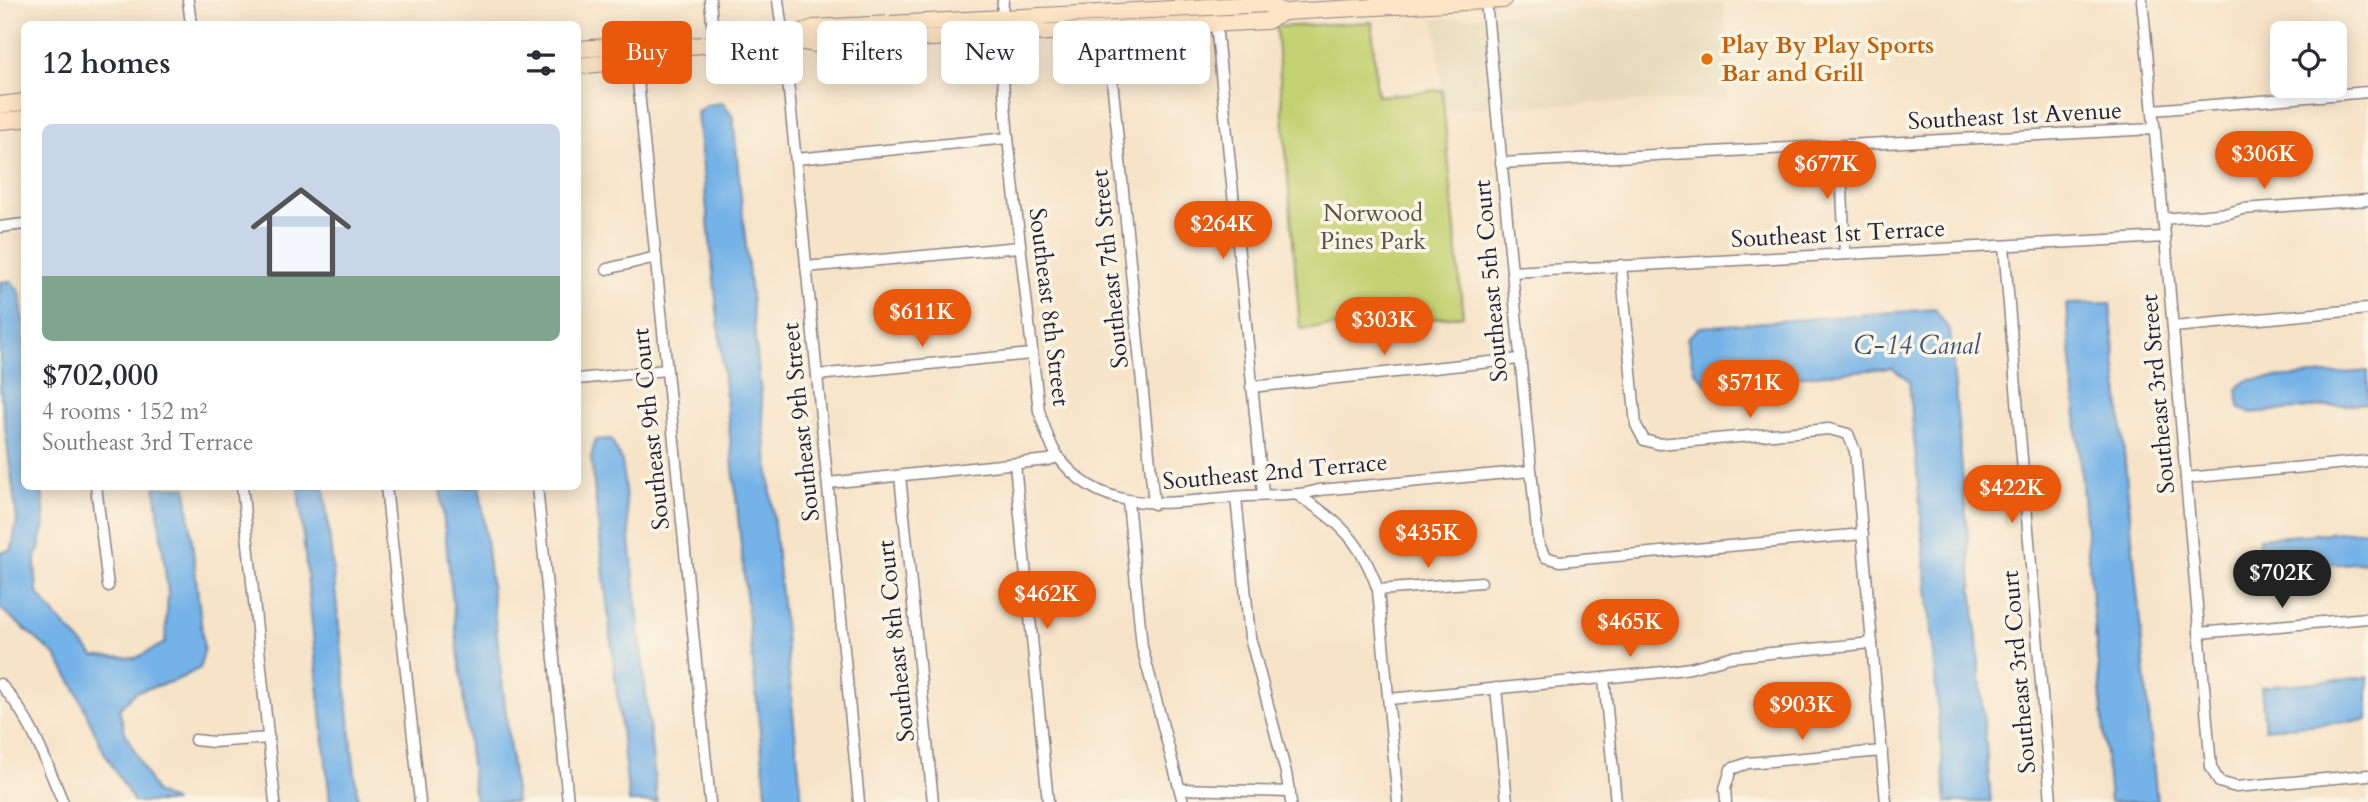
<!DOCTYPE html>
<meta charset="utf-8">
<style>
body{margin:0;font-family:Cardo,serif;background:#f2f2f3;color:#2b2b33;height:100vh;display:flex;flex-direction:column;font-size:26px;white-space:nowrap}
*{box-sizing:border-box;margin:0}
p{font-size:23px;color:#7c7c81}
.icon{flex:none;width:38px;height:38px;fill:none;stroke:currentColor;stroke-width:2;stroke-linecap:round;stroke-linejoin:round}
.map{position:relative;flex:1;overflow:hidden}
.panel{position:absolute;left:21px;top:21px;width:560px;height:469px;display:flex;flex-direction:column;background:#fff;border-radius:10px;box-shadow:0 4px 18px #0003}
.panel>*{flex:none}
.guide{position:absolute;left:602px;top:21px;width:665px;height:63px;display:flex;gap:14px}
.controls{position:absolute;left:2270px;top:21px;display:grid;gap:14px}
.controls a{display:grid;place-items:center;width:77px;height:77px;border-radius:10px;background:#fff;box-shadow:0 4px 18px #0003;font-size:35px}
.price{position:absolute;translate:-50% -60px;padding:0 16px;border-radius:24px;background:#ea580c;color:#fff;font-size:23px;line-height:46px;filter:drop-shadow(0 2px 4px #0008)}
.price::after{content:'';position:absolute;left:50%;top:42px;width:21px;height:16px;margin-left:-10px;background:inherit;clip-path:polygon(0 0,100% 0,50% 100%)}
.price.selected{background:#222;color:#fff}
ul{padding:0;list-style:none}
li{display:grid;align-content:center;gap:14px;height:371px;padding:0 21px}
li+li{border-top:2px solid #e1e1e2}
li span{display:grid;place-items:center;height:217px;border-radius:10px;color:#555}
li>.icon{margin-inline-start:auto}
span .icon{width:126px;height:126px;fill:#fffc;stroke-width:1}
li b{font-size:30px}
h2{display:flex;justify-content:space-between;align-items:center;height:84px;padding:0 21px;font-size:30px}
.tag{padding:0 24px;border-radius:10px;background:#fff;box-shadow:0 4px 18px #0003;font-size:24px;line-height:63px}
.tag.selected{background:#ea580c;color:#fff}
.map>svg:first-child{display:block}
.built{fill:#e6daba}
.green{fill:#c4d173;stroke:#737a57;stroke-width:2}
.water{fill:#75b2e7;stroke:#4c6a91;stroke-width:2}
.lines{fill:none;stroke-linecap:round;stroke-linejoin:round}
.street-casing{stroke:#8c8282;stroke-width:13}
.secondary-casing{stroke:#8c8282;stroke-width:18}
.street{stroke:#fff;stroke-width:10}
.secondary{stroke:#fee5c5;stroke-width:16}
.food-dot{fill:#e8710a;stroke:#fcf5e5;stroke-width:2.5}
.labels{text-anchor:middle;dominant-baseline:central;stroke-width:7;stroke-linejoin:round;paint-order:stroke}
.food-label{font-size:24px;font-weight:bold;fill:#c56008;stroke:#fcf5e5;text-anchor:start}
.street-label{font-size:24px;fill:#22223b;stroke:#fcf5e5}
.park-label{font-size:24px;fill:#53574c;stroke:#fcf5e5}
.water-label{font-size:26px;font-style:italic;fill:#3f5477;stroke:#fcf5e5}
</style>
<div class="map">
<svg width="2368" height="802" viewBox="0 0 2368 802">
<rect width="100%" height="100%" fill="#fcf5e5"/>
<filter id="ink" filterUnits="userSpaceOnUse"><feTurbulence type="fractalNoise" baseFrequency=".0143" numOctaves="2"/><feDisplacementMap in="SourceGraphic" scale="14" xChannelSelector="R" yChannelSelector="G"/><feConvolveMatrix kernelMatrix="1 2 1 2 8 2 1 2 1" color-interpolation-filters="sRGB"/></filter>
<filter id="wash" filterUnits="userSpaceOnUse"><feTurbulence type="fractalNoise" baseFrequency=".00686" numOctaves="4" result="noise"/><feDisplacementMap in="SourceGraphic" scale="28" xChannelSelector="R" yChannelSelector="G"/><feGaussianBlur stdDeviation="1.57" result="paint"/><feColorMatrix in="noise" values="0 0 0 0 0 0 0 0 0 0 0 0 0 0 0 0 0 1.4 0 .05"/><feComposite in="paint" operator="in"/></filter>
<g filter="url(#wash)">
<rect width="100%" height="100%" fill="#f6e3c8"/>
<!-- built -->
<path class="built" d="M1724,3L1728,98L1444,109L1435,19Z"/>
<!-- green -->
<path class="green" d="M1372,22L1377,96L1442,90L1463,316L1300,329L1276,27Z"/>
<!-- water -->
<g class="water">
<path d="M723,103L733,117L802,802H767L697,113L706,105Z"/>
<path d="M11,281L20,293L24,328V486L42,487L45,524L35,563L37,592L57,617L94,656L136,658L165,643L168,594L155,487H186L204,650L200,668L177,680L136,692L119,709L125,732L156,793L175,802H134L104,752L75,688L55,655L0,608V553L12,549L17,520L0,387V282Z"/>
<path d="M2110,303L2157,802H2110L2066,304Z"/>
<path d="M1935,309L1950,331L1991,802H1946L1909,381L1892,368L1707,385L1694,371L1687,338L1700,327Z"/>
<path d="M2368,371V403L2250,413L2239,407L2237,389L2247,380Z"/>
<path d="M611,439L622,461L657,802H629L591,458L595,440Z"/>
<path d="M298,487H324L358,802H330Z"/>
<path d="M440,487H480L516,802H475Z"/>
<path d="M2368,530V562L2258,570L2259,538Z"/>
<path d="M2368,677V720L2265,729L2261,687Z"/>
</g>
</g>
<g filter="url(#ink)">
<g class="lines">
<!-- street casing -->
<g class="street-casing">
<g id="street">
<path d="M188,0L191,24"/>
<path d="M710,0L714,44"/>
<path d="M778,0L786,61L859,802"/>
<path d="M1003,0L1000,47L1008,138L1039,411C1044,425 1048,442 1057,455C1101,517 1170,503 1234,497C1263,494 1292,498 1319,490L1531,471"/>
<path d="M2142,0L2165,237L2211,767L2219,782L2236,787L2368,775"/>
<path d="M1486,1L1538,542L1545,557L1560,561L1863,534"/>
<path d="M1216,24L1263,494"/>
<path d="M1107,29L1154,504"/>
<path d="M635,51L710,802"/>
<path d="M2153,110L2368,92"/>
<path d="M1840,147L1845,254"/>
<path d="M796,159L1008,138"/>
<path d="M1501,163L2154,129"/>
<path d="M2163,219L2229,213L2242,209L2368,200"/>
<path d="M0,227L24,224"/>
<path d="M2004,246L2051,801"/>
<path d="M1621,265L1636,425L1644,440L1659,444L1829,429L1848,434L1855,451L1886,802"/>
<path d="M806,267L1019,247"/>
<path d="M607,269L656,257"/>
<path d="M1512,272L2165,237"/>
<path d="M2173,327L2368,309"/>
<path d="M817,375L1031,354"/>
<path d="M578,379L666,370"/>
<path d="M1251,387L1519,359"/>
<path d="M1015,464L1048,802"/>
<path d="M900,476L933,802"/>
<path d="M2186,478L2368,461"/>
<path d="M828,483L1048,460L1058,457"/>
<path d="M96,486L108,586"/>
<path d="M242,486L275,802"/>
<path d="M386,486L420,802"/>
<path d="M537,486L568,802"/>
<path d="M1299,496C1341,522 1362,543 1378,590L1398,802"/>
<path d="M1236,497L1250,637L1286,773L1291,802"/>
<path d="M1128,501L1142,647L1183,802"/>
<path d="M1378,590L1481,582"/>
<path d="M2199,633L2368,618"/>
<path d="M1604,678L1616,802"/>
<path d="M0,684C31,716 45,761 63,802"/>
<path d="M1496,688L1507,802"/>
<path d="M1389,699L1663,672L1690,668L1730,657L1872,643"/>
<path d="M195,740L213,742L269,738"/>
<path d="M1180,789L1290,792"/>
<path d="M1726,802L1725,789L1731,769L1748,763L1882,751"/>
</g>
</g>
<!-- secondary casing -->
<g class="secondary-casing">
<g id="secondary">
<path d="M781,38L814,44L1267,21L1284,12L1503,0"/>
<path d="M578,49L605,47L635,51L781,38L814,28L1266,4L1284,12"/>
<path d="M578,66L606,63L633,52"/>
<path d="M0,105L24,102"/>
<path d="M0,121L24,119"/>
</g>
</g>
<!-- street -->
<use href="#street" class="street"/>
<!-- secondary -->
<use href="#secondary" class="secondary"/>
</g>
</g>
<!-- markers -->
<circle class="food-dot" cx="1707" cy="59" r="7"/>
<g class="labels">
<!-- food labels -->
<g class="food-label">
<text x="1721" y="45">Play By Play Sports<tspan x="1721" dy="28">Bar and Grill</tspan></text>
</g>
<!-- street labels -->
<g class="street-label">
<text transform="translate(2015 116) rotate(-3)">Southeast 1st Avenue</text>
<text transform="translate(1838 234) rotate(-3)">Southeast 1st Terrace</text>
<text transform="translate(1110 269) rotate(-96)">Southeast 7th Street</text>
<text transform="translate(1491 281) rotate(-95)">Southeast 5th Court</text>
<text transform="translate(1049 307) rotate(83)">Southeast 8th Street</text>
<text transform="translate(2158 394) rotate(-95)">Southeast 3rd Street</text>
<text transform="translate(801 422) rotate(-96)">Southeast 9th Street</text>
<text transform="translate(651 429) rotate(-96)">Southeast 9th Court</text>
<text transform="translate(1275 472) rotate(-5)">Southeast 2nd Terrace</text>
<text transform="translate(896 641) rotate(-96)">Southeast 8th Court</text>
<text transform="translate(2019 672) rotate(-95)">Southeast 3rd Court</text>
</g>
<!-- park labels -->
<g class="park-label">
<text x="1373" y="213">Norwood<tspan x="1373" dy="28">Pines Park</tspan></text>
</g>
<!-- water labels -->
<g class="water-label">
<text x="1917" y="345">C-14 Canal</text>
</g>
</g>
</svg>
<div class="controls">
<a><svg class="icon" aria-label="locate" viewBox="0 0 24 24"><circle cx="12" cy="12" r="6"/><path d="M12 2v4M12 18v4M2 12h4M18 12h4"/></svg></a>
</div>
<b class="price" style="left:2264px;top:191px">$306K</b>
<b class="price" style="left:1827px;top:201px">$677K</b>
<b class="price" style="left:1223px;top:261px">$264K</b>
<b class="price" style="left:922px;top:349px">$611K</b>
<b class="price" style="left:1384px;top:357px">$303K</b>
<b class="price" style="left:1750px;top:420px">$571K</b>
<b class="price" style="left:2012px;top:525px">$422K</b>
<b class="price" style="left:1428px;top:570px">$435K</b>
<b class="price selected" style="left:2282px;top:610px">$702K</b>
<b class="price" style="left:1047px;top:631px">$462K</b>
<b class="price" style="left:1630px;top:659px">$465K</b>
<b class="price" style="left:1802px;top:742px">$903K</b>
<div class="guide">
<a class="tag selected">Buy</a>
<a class="tag">Rent</a>
<a class="tag">Filters</a>
<a class="tag">New</a>
<a class="tag">Apartment</a>
</div>
<section class="panel">
<h2>12 homes<svg class="icon" aria-label="filters" viewBox="0 0 24 24"><path d="M4 7h16M4 17h16"/><circle cx="9" cy="7" r="2"/><circle cx="15" cy="17" r="2"/></svg></h2>
<ul>
<li><span style="background:linear-gradient(#c9d6e8 70%,#7fa58c 0)"><svg class="icon" aria-label="home" viewBox="0 0 24 24"><path d="M3 11l9-7 9 7M6 9v11h12V9"/></svg></span><div><b>$702,000</b><p>4 rooms · 152 m²</p><p>Southeast 3rd Terrace</p></div></li>
</ul>
</section>
</div>
